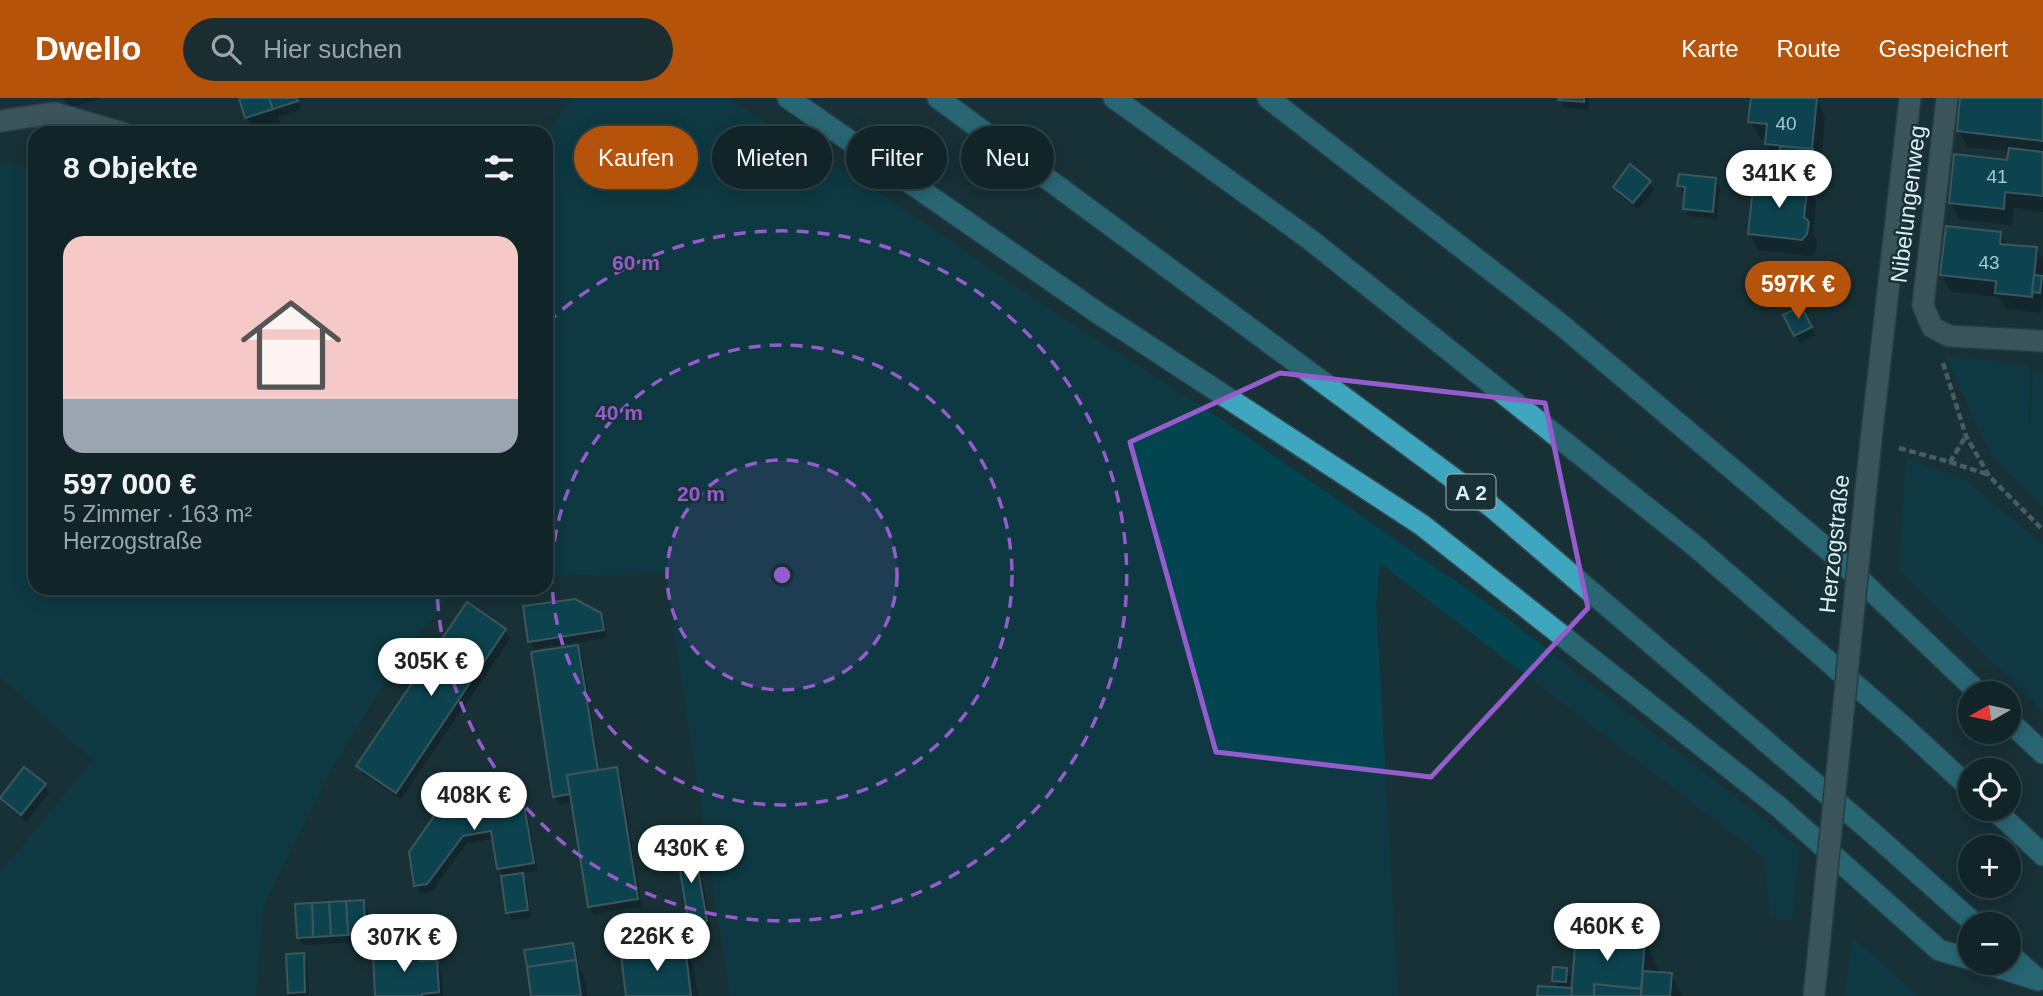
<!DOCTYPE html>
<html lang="de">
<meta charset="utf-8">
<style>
body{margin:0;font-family:Arial,sans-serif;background:#1a2d31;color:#f1f3f6;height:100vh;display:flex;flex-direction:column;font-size:26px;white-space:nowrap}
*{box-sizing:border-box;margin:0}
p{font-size:23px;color:#9ca5a8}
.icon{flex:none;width:38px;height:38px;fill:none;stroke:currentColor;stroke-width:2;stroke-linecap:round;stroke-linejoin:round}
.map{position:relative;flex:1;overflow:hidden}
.side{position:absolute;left:28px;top:28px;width:525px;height:469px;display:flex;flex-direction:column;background:#112529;border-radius:21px;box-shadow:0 4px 18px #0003,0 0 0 2px #304246}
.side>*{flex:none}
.guide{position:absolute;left:574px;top:28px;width:665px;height:63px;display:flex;gap:14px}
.needle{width:46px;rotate:261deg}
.buttons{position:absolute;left:1958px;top:583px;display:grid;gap:14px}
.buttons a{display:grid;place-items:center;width:63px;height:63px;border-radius:50%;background:#112529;box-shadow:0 4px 18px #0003,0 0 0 2px #304246;font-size:35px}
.price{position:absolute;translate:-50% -60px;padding:0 16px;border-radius:24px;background:#fff;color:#222;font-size:23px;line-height:46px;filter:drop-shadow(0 2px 4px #0008)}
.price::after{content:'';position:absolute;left:50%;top:42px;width:21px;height:16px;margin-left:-10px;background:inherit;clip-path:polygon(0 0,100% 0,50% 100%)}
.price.on{background:#b45309;color:#fff}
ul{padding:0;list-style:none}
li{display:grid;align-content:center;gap:14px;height:371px;padding:0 35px}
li+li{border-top:2px solid #304246}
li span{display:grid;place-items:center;height:217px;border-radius:21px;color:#555}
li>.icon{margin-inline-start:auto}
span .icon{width:126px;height:126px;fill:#fffc;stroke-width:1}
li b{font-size:30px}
h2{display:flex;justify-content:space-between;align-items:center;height:84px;padding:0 35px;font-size:30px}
.pill{padding:0 24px;border-radius:32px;background:#112529;box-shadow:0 4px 18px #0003,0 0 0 2px #304246;font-size:24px;line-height:63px}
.pill.on{background:#b45309;color:#fff}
header{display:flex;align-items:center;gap:42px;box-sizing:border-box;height:98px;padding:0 35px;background:#b45309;color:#fff}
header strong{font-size:33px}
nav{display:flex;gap:38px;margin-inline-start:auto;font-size:24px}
.search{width:490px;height:63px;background:#1a2d31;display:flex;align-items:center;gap:18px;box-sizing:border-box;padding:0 24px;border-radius:38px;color:#9ca5a8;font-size:26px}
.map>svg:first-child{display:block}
.green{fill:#034451}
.shadow{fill:#0007}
.building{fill:#005a6a;stroke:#67838a;stroke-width:2}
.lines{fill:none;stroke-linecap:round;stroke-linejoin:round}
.service-casing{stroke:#364c51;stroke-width:24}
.minor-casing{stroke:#364c51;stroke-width:24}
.motorway-casing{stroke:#364c51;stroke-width:24}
.path{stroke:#7e9297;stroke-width:4.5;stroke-dasharray:7 3.5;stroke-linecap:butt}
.service{stroke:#637e86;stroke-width:21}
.minor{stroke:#637e86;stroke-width:21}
.motorway{stroke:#3ea6be;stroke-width:21}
.minor-bridge-casing{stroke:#364c51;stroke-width:24;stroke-linecap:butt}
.minor-bridge{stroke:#637e86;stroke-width:21}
.marked{fill:none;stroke:#945ccc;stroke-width:5;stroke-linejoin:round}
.ring{fill:none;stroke:#945ccc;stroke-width:3.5;stroke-dasharray:12 9}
.labels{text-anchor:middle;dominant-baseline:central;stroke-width:5;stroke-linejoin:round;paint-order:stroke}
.number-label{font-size:19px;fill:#a6c8cf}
.shield{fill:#173137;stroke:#a2b5b9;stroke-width:2}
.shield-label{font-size:21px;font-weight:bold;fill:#deedf1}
.street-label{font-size:23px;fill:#deedf1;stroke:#173137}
.centre{fill:#945ccc;stroke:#173137;stroke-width:3.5}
.ring-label{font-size:21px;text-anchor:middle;font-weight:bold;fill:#945ccc;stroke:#173137;stroke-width:5;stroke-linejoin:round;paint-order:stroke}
</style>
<header>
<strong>Dwello</strong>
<div class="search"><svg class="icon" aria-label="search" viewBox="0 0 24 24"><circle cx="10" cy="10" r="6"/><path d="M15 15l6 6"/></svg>Hier suchen</div>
<nav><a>Karte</a><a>Route</a><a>Gespeichert</a></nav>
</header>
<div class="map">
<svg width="2043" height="898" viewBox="0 0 2043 898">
<rect width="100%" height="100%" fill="#173137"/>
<!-- green -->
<g class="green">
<path d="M571,0H727L893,104L1048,210L1222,322L1494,510L1799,749L1792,823L1771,821L1763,759L1380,465L1376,506L1398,898H730L665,475L546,478V38Z"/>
<path d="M0,64L35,70V490H455L398,563L329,675L263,809L256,898H0V775L93,662L0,579Z"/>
<path d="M1945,258L2029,268V350L2033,274H2043V408L1991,358Z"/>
<path d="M1906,360L1967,383L2043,447V614L1899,472Z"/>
<path d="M1853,839V840L1918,898H1844Z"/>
</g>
<!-- shadow -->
<g class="shadow">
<path d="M64,0H102L70,10Z"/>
<path d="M240,0H297L301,12L278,19L281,28L256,35L247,19Z"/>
<path d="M1560,0H1589L1588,12L1564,9Z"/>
<path d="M1753,0L1816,1L1825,18L1821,67L1816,66L1813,93L1810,92L1816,104L1813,135L1817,143L1816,153L1811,158L1759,152L1749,135L1780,84L1779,82L1781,62H1776L1766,45L1767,41L1760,40L1750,23Z"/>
<path d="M1962,0H2043V114L2014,110L2012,127L1960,122L1951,105L2009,64L2010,54L1968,49L1959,33Z"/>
<path d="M1715,82L1720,90L1717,121L1689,118L1685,110L1686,96H1684L1679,88Z"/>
<path d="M1649,84L1654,92L1638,111L1619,97L1615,89Z"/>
<path d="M2000,135L2008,148L2036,150L2043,162V202L2041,215L2006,211L1999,199L1952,194L1942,177Z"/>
<path d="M1805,218L1815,237L1800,245L1795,237Z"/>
<path d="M600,516L605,525L607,540L535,551L530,543Z"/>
<path d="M505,533L510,541L401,701L363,676L358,668Z"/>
<path d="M577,549L582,557L600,673L617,671L621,679L642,809L594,816L589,808L573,704L559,706L555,698Z"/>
<path d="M44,687L49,695L26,724L7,708L2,700Z"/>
<path d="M522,702L527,711L537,773L521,775L527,785L531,820L512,822L508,814L504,779L499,770L494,741L467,745L431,794L420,796L416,788L411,754Z"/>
<path d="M693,749L698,758L711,831L695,834L691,826Z"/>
<path d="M363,804L368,812L369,844L303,847L298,839Z"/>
<path d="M1646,821L1651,829L1649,850H1648L1661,876L1671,877L1683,898H1539L1559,891L1554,882L1566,872L1571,880L1569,892H1573Z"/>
<path d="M573,847L577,855L580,871L585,880L587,898H532Z"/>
<path d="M684,850L693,867L698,898H628Z"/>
<path d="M418,853L423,864H436L441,872L443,898H377Z"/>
<path d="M303,857L307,865L309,898H290L288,858Z"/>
</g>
<!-- building -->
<g class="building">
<path d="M239,0H269L273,11L245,20Z"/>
<path d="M269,0H297L298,3L273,11Z"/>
<path d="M1558,0H1584V4L1558,2Z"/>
<path d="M1751,0H1817L1812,51L1765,46L1767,26L1748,24Z"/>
<path d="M1960,0H2043V43L1957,33Z"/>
<path d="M1780,48L1813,51L1811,68L1779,65Z"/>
<path d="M2009,50L2043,54V98L2005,94L2004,111L1949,105L1954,56L2007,62Z"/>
<path d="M1779,65L1811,68L1810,85L1777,82Z"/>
<path d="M1630,66L1651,83L1633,105L1613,89Z"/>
<path d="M1679,76L1716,80L1713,114L1683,111L1685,89L1677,88Z"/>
<path d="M1754,80L1808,86L1804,119L1809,124L1807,136L1802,142L1748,136Z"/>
<path d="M1946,128L2001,134L2000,146L2037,149L2032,199L1995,195L1996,183H1995L1940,177Z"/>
<path d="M2034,177L2042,178L2040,195L2032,194Z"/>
<path d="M1801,208L1812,229L1794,238L1783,217Z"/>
<path d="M575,501L601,515L604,532L528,544L523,508Z"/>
<path d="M467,504L506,531L396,695L356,668Z"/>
<path d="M578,547L598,672L567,677L570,696L553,699L531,554Z"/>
<path d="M24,669L46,686L21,717L0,700Z"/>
<path d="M617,669L638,801L588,809L567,677Z"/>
<path d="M510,691L523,701L534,765L497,771L491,733L463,738L427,786L414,788L409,754L446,701Z"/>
<path d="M694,748L707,823L689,826L676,750Z"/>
<path d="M523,775L528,812L506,815L501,778Z"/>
<path d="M364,802L365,836L348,837L346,803Z"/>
<path d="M346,803L348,837L331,838L329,804Z"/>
<path d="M329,804L331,838L313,839L312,805Z"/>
<path d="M312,805L313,839L297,840L295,806Z"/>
<path d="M1578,813L1647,819L1645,842L1576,836Z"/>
<path d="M1576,836L1645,842L1641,891L1594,886V898H1571Z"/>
<path d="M573,845L576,862L527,869L524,852Z"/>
<path d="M685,848L691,898H626L621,857Z"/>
<path d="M419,852L420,863L437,862L439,894L422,896V898H375L373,855Z"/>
<path d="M304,855L305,894L288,895L286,856Z"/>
<path d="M576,862L581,898H531L527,869Z"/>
<path d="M1553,869L1567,870L1566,884L1552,883Z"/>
<path d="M1643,873L1672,875L1670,898H1641Z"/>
<path d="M1594,886L1641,891V898H1594Z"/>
<path d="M1538,888L1572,890L1571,898H1537Z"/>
</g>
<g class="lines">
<!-- service casing -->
<g class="service-casing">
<path id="service" d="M0,23L55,15L123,35"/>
</g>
<!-- minor casing -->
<g class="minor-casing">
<g id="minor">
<path d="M1947,0L1923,207L1932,229L1949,238L2043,243"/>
<path d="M1871,342L1910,0"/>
</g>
</g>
<!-- motorway casing -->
<g class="motorway-casing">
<g id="motorway">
<path d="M788,0L1098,215L1422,427L1779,709L1939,852L1970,861"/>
<path d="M938,0L1492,409L1875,737L1975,826"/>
<path d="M1114,0L1308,140L1695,448L1905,630L1970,690"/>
<path d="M1268,0L1558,224L1833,456L1979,595"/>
<path d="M2009,623L2043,655"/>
<path d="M1993,710L2043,757"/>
<path d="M2009,856L2034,878"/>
<path d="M1981,864L2038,882"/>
</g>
</g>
<!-- path -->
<g class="path">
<path d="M1943,265L1966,338L1989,378L2043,432"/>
<path d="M1899,350L1950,364L1966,338"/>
<path d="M1950,364L1989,377"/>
</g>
<!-- service -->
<use href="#service" class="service"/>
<!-- minor -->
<use href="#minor" class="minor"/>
<!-- motorway -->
<use href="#motorway" class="motorway"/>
<!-- minor-bridge casing -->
<g class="minor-bridge-casing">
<path id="minor-bridge" d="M1814,898L1871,342"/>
</g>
<!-- minor-bridge -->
<use href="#minor-bridge" class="minor-bridge"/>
</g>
<!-- marked area -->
<path d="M0 0H2043V898H0ZM1280,275L1545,305L1588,510L1431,679L1216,654L1130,344Z" fill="#173137" fill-opacity=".55" fill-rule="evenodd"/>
<path class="marked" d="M1280,275L1545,305L1588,510L1431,679L1216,654L1130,344Z"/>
<!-- distance rings -->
<circle cx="782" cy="477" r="115" fill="#945ccc" fill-opacity=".12"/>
<g class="ring">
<circle cx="782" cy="477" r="115"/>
<circle cx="782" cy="477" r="230"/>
<path d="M547 225A345 345 0 1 1 437 492"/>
</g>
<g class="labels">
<!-- number labels -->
<g class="number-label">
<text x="1786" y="25">40</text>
<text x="1997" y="78">41</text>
<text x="1989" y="164">43</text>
</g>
<!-- shield labels -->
<rect class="shield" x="1446.5" y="376.5" width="49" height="35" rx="5"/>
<g class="shield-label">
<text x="1471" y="394">A 2</text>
</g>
<!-- street labels -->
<g class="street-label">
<text transform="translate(1908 106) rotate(-83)">Nibelungenweg</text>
<text transform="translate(1834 446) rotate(-84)">Herzogstraße</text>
</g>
</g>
<circle cx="782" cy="477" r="10" class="centre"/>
<g class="ring-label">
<text x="636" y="172">60 m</text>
<text x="619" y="322">40 m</text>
<text x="701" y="403">20 m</text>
</g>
</svg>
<div class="buttons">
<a><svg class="needle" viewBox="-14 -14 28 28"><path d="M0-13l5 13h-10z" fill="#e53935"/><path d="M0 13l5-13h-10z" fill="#9ca5a8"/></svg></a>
<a><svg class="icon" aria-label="locate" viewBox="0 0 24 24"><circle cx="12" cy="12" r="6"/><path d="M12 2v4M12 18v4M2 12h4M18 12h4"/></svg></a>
<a>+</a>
<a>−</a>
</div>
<b class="price" style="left:1779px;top:112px">341K €</b>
<b class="price on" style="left:1798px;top:223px">597K €</b>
<b class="price" style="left:431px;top:600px">305K €</b>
<b class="price" style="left:474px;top:734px">408K €</b>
<b class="price" style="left:691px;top:787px">430K €</b>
<b class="price" style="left:1607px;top:865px">460K €</b>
<b class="price" style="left:657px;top:875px">226K €</b>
<b class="price" style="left:404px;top:876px">307K €</b>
<div class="guide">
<a class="pill on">Kaufen</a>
<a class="pill">Mieten</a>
<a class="pill">Filter</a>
<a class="pill">Neu</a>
</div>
<section class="side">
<h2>8 Objekte<svg class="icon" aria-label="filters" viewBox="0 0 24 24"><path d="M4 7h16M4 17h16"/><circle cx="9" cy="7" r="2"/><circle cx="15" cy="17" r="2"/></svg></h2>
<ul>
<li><span style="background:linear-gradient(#f6c9c9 75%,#9aa5b1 0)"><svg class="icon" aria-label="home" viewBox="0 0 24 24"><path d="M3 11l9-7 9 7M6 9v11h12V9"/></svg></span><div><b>597 000 €</b><p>5 Zimmer · 163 m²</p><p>Herzogstraße</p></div></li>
</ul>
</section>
</div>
